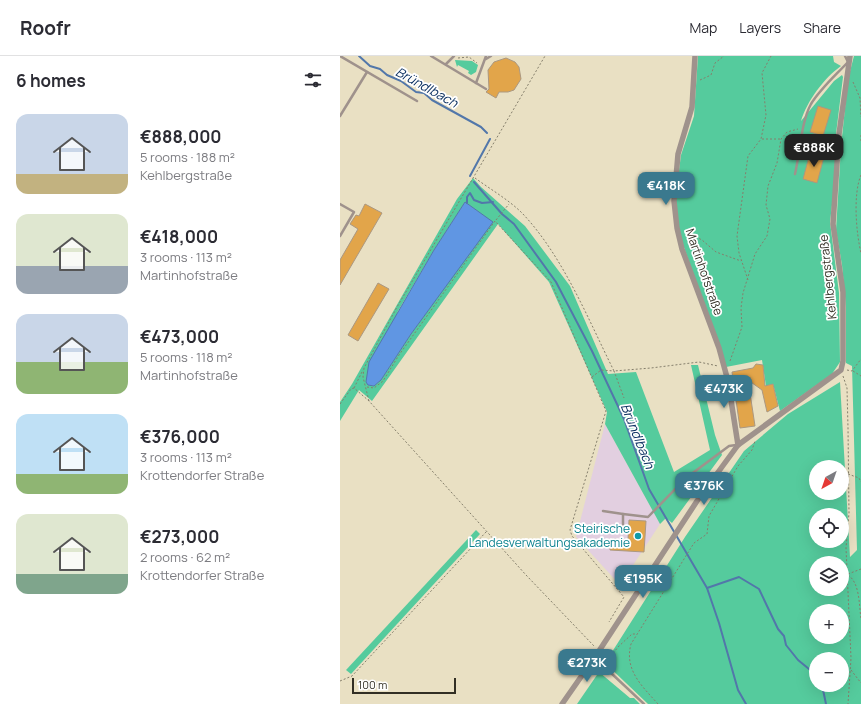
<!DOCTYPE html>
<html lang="en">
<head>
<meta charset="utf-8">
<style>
	body { margin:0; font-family:Manrope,sans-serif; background:#f2f2f3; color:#2b2b33; height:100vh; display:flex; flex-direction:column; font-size:15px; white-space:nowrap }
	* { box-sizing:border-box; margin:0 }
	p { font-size:13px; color:#7c7c81 }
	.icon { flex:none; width:22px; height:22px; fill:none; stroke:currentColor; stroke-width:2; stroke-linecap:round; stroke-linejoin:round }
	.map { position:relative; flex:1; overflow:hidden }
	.panel { display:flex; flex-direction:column; background:#fff; width:340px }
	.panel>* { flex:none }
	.needle { width:26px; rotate:220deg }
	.fabs { position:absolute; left:469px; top:404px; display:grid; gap:8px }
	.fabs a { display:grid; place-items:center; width:40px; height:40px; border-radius:50%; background:#fff; box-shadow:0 4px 16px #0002; font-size:20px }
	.scale { position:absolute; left:12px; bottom:10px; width:104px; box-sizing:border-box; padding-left:4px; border:2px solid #322f24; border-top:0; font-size:11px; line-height:14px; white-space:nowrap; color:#322f24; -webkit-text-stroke:3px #fff; paint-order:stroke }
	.price { position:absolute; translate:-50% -34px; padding:0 9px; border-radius:8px; background:#3a798e; color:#fff; font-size:13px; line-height:26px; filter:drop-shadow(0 1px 2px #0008) }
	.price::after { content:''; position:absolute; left:50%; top:24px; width:12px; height:9px; margin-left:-6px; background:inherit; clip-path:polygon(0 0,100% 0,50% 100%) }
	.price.on { background:#222; color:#fff }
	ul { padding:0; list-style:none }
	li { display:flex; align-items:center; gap:12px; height:100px; padding:0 16px }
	li span { display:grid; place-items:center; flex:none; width:112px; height:80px; border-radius:12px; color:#555 }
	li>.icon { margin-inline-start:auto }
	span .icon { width:48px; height:48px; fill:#fffc; stroke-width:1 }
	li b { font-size:17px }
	h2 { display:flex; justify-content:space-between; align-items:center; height:48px; padding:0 16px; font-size:17px }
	header { display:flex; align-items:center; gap:24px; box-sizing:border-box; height:56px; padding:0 20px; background:#fff; border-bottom:1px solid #e1e1e2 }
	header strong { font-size:19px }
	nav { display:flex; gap:22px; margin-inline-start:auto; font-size:14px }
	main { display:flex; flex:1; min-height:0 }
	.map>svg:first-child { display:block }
	.education { fill:#e2cfe0 }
	.green { fill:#55cb9d; fill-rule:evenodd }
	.water { fill:#6096e3; stroke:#5277aa }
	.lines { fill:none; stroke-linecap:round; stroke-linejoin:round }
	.stream { stroke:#5277aa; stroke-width:2 }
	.building { fill:#e2a54a; stroke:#ab9881 }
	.path { stroke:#857f6c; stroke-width:1; stroke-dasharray:2 2; stroke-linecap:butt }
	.lane { stroke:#9f928c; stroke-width:2.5 }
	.street { stroke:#9f928c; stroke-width:5.5 }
	.culture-dot { fill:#0f9aa8; stroke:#fff; stroke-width:1.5 }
	.labels { text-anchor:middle; stroke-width:3.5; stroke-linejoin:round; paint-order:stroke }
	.street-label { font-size:12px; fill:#322f24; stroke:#fff }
	.culture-label { font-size:12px; fill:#0d838f; stroke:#fff; text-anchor:end }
	.water-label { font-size:13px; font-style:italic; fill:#0b3060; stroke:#fff }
</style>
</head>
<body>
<header>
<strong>Roofr</strong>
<nav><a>Map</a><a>Layers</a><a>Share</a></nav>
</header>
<main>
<section class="panel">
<h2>6 homes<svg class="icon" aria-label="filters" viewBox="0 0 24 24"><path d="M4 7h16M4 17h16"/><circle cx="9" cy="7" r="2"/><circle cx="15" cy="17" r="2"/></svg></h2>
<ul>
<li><span style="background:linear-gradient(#c9d6e8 75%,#c2b280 0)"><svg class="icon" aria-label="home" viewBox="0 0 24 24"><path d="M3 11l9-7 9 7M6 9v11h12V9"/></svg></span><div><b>€888,000</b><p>5 rooms · 188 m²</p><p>Kehlbergstraße</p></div></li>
<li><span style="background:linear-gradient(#dfe7d0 65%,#9aa5b1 0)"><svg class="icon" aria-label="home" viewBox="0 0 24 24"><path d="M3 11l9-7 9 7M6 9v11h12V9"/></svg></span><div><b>€418,000</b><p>3 rooms · 113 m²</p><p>Martinhofstraße</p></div></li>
<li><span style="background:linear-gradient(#c9d6e8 60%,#8fb573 0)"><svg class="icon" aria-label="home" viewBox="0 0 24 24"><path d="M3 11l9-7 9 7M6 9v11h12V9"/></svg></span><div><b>€473,000</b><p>5 rooms · 118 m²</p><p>Martinhofstraße</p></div></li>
<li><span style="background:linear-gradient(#bfe0f5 75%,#8fb573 0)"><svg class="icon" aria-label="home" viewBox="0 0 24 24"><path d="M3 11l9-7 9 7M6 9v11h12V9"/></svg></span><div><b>€376,000</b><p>3 rooms · 113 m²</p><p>Krottendorfer Straße</p></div></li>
<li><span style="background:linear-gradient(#dfe7d0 75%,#7fa58c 0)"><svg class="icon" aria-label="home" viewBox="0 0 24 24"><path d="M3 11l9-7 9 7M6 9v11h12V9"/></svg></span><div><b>€273,000</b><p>2 rooms · 62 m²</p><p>Krottendorfer Straße</p></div></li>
</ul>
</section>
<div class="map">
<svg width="521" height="648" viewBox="0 0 521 648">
	<rect width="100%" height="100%" fill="#e9e0c3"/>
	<polygon class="education" points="265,368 320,468 280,529 236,481"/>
	<g class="green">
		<path d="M358,0H493L494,6L501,10C484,22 467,45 461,65L494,25L502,19L503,21L495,86V124L490,166L499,237L500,306L492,318L440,355L433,328L426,330L422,304L386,311L340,180L335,146L341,99L354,60Z"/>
		<path d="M514,0H521V648H308L265,607L345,481L404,395L448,358L500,326L510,501L517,494L512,310L506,307V251L502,209L496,174L501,91L508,23ZM476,411H502V437H476ZM476,459H502V485H476ZM476,507H502V533H476ZM476,555H502V581H476ZM476,603H502V629H476Z"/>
		<polygon points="115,4 132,5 138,9 136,16 131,19 128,17 129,15 118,9 117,11"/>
		<path d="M133,122L141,131L185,170L230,230L268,318L296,316L334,416L370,394L351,309H358L375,379L382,399L332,467L326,462L320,468L265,368L267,356L209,226L158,168L32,345L19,334L0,365V346L12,328L117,143ZM125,146L152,166L71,278L41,324L34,330L28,329L58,255L94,194Z"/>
		<polygon points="136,474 140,478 11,618 6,614"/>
		<polygon points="259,616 290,642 294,642 300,648 237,648"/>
	</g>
	<polygon class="water" points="125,146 153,166 71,278 41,324 34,330 28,329 26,326 29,306 94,194"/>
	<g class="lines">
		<g class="stream">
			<polyline points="19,0 30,10 40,13 47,19 61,25 76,36 84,37 92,44 141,71 147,77"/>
			<polyline points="130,120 150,83"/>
			<polyline points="134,126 162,158 174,168 216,226 252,295 284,363 309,433 367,532 399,521 419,533 438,573 444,580 446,589 458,604 469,613 476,613"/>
			<polyline points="127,147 127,141 130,137 134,144 142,147 153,146"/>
			<polyline points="367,532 379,567 398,634 406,648"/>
			<polyline points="482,629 486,648"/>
		</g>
	</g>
	<g class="building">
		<polygon points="166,2 175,6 179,11 181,23 174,34 168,36 159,36 156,42 146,36 149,33 148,14 154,6"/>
		<polygon points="478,50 491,54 483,80 470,76"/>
		<polygon points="470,97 484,101 477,127 463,123"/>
		<polygon points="25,148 42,157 0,229 0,204 18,173 10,168 16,159 19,160"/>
		<polygon points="38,227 49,233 18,285 8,279"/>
		<polygon points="416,308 423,309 425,330 433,328 438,350 427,356 422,334 408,324 415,370 400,372 392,316 413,312"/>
		<polygon points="289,464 306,465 304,496 270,494 271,483 288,484"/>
	</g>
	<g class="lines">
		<g class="path">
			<polyline points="118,2 129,1 137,7"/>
			<polyline points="360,24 371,19 375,7 384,0"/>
			<polyline points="513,26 520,42 521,61"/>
			<polyline points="521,79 521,86"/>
			<polyline points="422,83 441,83"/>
			<path d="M521,119C513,138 516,176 521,197"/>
			<path d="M135,122C150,133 169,144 182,157C223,200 248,263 274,315L311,312L359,306L378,310"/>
			<polyline points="156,164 169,148"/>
			<polyline points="345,175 362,184 376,196 401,205"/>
			<polyline points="408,224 399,197 397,180 408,100 421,83 426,59 422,17 431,0"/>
			<polyline points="390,305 402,271 401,252 403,237 415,198 427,180 430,163 426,149 428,130 437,107 441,83 447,76 458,73"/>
			<polyline points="507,314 512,315 521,303"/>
			<polyline points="513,315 521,320"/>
			<polyline points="503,320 507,332 508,372 509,457 506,492 511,602 508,648"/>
			<polyline points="252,321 261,314 274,315 284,342"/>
			<polyline points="27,331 34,332 43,325 59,299 155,165 211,226 266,355 230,474 232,480 284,541 269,566"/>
			<polyline points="14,332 23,314"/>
			<polyline points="29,345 23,321 24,312 57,251 205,0"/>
			<polyline points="0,348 11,333 14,332 29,345 186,519 254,590"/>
			<polyline points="508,418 519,422 521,426"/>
			<polyline points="508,518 521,513"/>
			<path d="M508,519C520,527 519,549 521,563"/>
			<polyline points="266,607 278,591 292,578 296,578"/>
			<polyline points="511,614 521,627"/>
			<polyline points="0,625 12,620 146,476"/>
			<path d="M318,648C302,630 284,614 291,588L354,487L367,478L369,460L398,410L412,394L415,385"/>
		</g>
		<g class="lane">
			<polyline points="0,0 77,45"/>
			<polyline points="91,0 146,33"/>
			<polyline points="146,3 151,0"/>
			<polyline points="106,8 114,0"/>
			<polyline points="136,27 146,0"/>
			<polyline points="0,60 27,16"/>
			<path d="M455,118C460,97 461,66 471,48C481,32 496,19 508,6L505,0"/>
			<polyline points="0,148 14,156 0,180"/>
			<polyline points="263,455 283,458"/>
			<polyline points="283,475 283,458 308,461 346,422 389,390 396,389"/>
			<polyline points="255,602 304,648"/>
		</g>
		<g class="street">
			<polyline points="355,0 352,51 338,98 334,145 337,172 342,193 379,292 388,325 398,389"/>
			<polyline points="222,648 259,595 357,445 398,389 501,314 503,305 503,236 493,168 499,78 510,0"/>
		</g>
	</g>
	<circle class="culture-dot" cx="298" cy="480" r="4"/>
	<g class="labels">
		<g class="street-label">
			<text transform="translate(364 216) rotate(71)" y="4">Martinhofstraße</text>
			<text transform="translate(488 221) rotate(-96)" y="4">Kehlbergstraße</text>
		</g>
		<g class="culture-label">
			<text x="290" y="477">Steirische<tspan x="290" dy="14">Landesverwaltungsakademie</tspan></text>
		</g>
		<g class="water-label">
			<text transform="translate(87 31) rotate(29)" y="5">Bründlbach</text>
			<text transform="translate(298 380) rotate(68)" y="5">Bründlbach</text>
		</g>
	</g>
</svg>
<div class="fabs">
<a><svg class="needle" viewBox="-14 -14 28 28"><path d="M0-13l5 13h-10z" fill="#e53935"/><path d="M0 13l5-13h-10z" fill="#7c7c81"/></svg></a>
<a><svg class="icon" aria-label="locate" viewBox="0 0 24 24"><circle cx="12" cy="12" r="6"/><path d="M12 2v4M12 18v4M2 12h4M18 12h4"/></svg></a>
<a><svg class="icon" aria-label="layers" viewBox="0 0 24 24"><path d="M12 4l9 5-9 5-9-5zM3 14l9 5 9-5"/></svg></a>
<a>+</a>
<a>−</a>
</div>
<div class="scale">100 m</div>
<b class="price on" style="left:474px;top:112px">€888K</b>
<b class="price" style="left:326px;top:150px">€418K</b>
<b class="price" style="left:384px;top:353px">€473K</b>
<b class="price" style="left:364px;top:450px">€376K</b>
<b class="price" style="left:303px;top:543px">€195K</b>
<b class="price" style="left:247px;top:627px">€273K</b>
</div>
</main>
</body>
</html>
